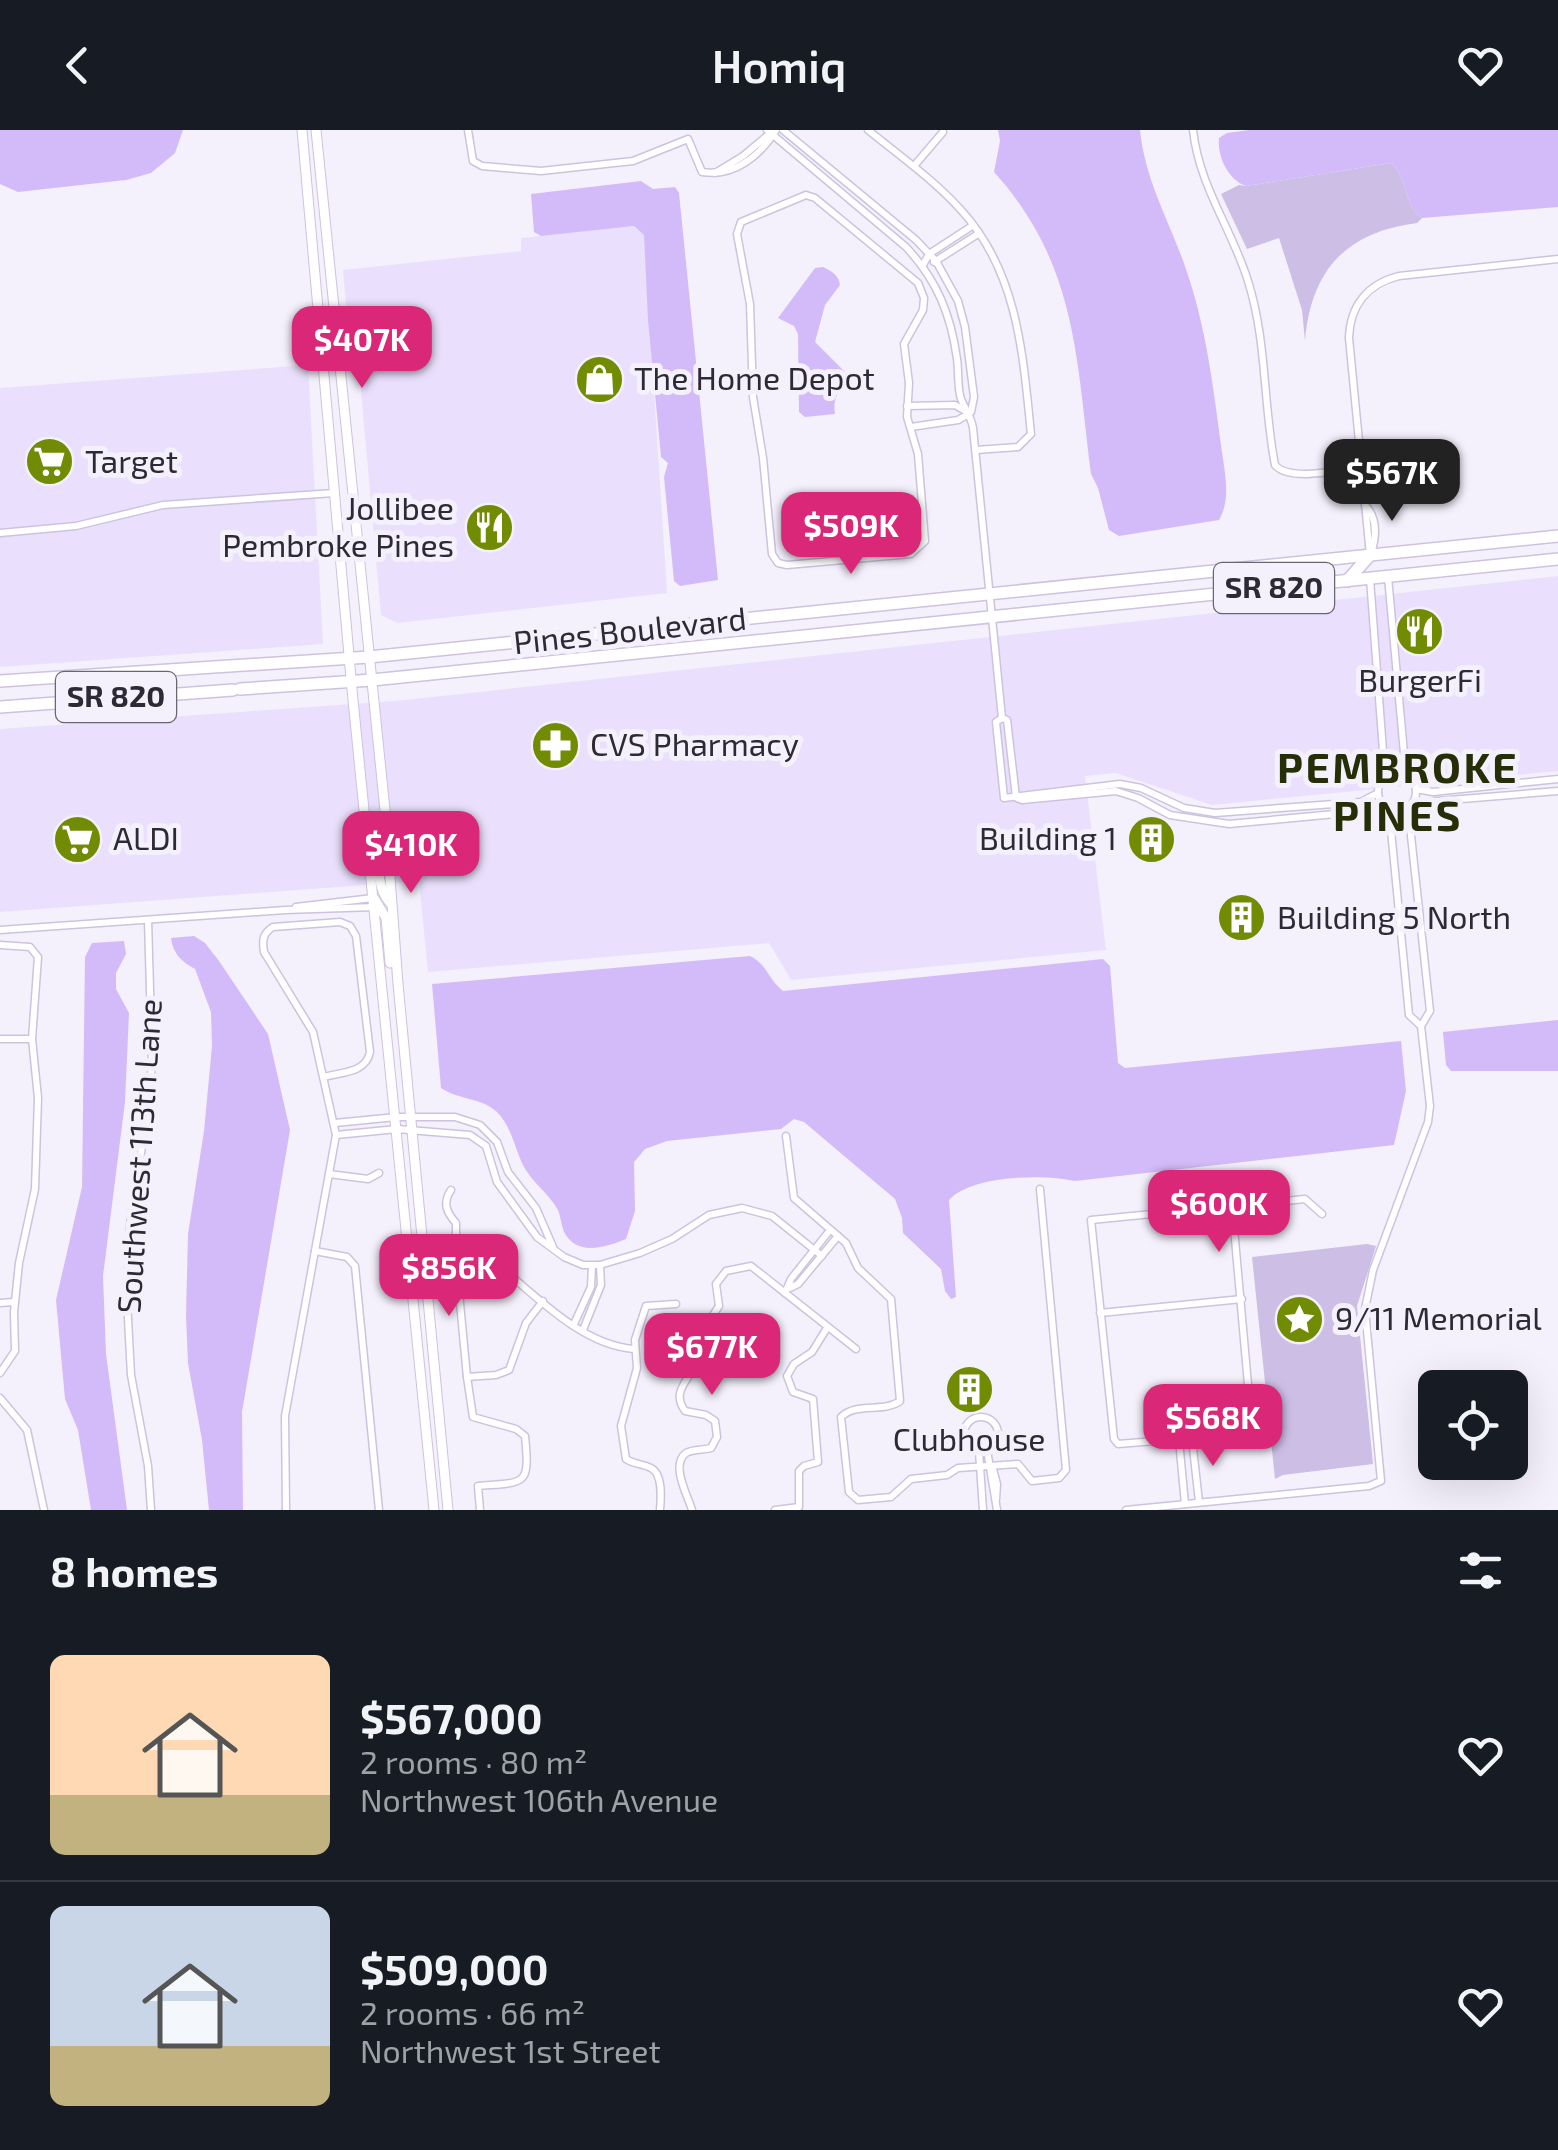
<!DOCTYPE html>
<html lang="en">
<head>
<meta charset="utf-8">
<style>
	body { margin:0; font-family:"Exo 2",sans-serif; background:#20242c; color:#f1f3f6; height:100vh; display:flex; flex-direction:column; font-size:38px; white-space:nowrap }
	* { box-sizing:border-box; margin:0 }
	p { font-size:32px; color:#9ea1a6 }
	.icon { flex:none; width:55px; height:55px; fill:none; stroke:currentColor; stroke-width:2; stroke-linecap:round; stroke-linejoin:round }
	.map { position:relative; height:1380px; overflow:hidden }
	.details { display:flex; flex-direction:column; background:#171b24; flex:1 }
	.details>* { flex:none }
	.tools { position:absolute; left:1418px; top:1240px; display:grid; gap:20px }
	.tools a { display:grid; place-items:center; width:110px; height:110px; border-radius:15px; background:#171b24; box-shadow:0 10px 40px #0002; font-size:50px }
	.price { position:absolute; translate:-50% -85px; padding:0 22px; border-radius:20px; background:#db2777; color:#fff; font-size:32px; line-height:65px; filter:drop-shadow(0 2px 5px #0008) }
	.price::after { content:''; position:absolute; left:50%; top:60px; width:30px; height:22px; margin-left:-15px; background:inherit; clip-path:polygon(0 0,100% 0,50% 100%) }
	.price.on { background:#222; color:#fff }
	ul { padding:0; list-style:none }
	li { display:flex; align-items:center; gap:30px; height:250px; padding:0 50px }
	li+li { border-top:2px solid #363941 }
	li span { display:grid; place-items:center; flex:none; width:280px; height:200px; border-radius:15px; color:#555 }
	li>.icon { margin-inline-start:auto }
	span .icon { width:120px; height:120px; fill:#fffc; stroke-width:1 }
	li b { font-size:42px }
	h2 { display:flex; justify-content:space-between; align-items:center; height:120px; padding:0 50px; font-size:42px }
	header { display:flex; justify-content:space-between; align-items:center; height:130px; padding:0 50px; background:#171b24; font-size:45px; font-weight:600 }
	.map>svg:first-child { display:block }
	.built { fill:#eae0fd }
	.green { fill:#cdbee6 }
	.water { fill:#d3bbf9 }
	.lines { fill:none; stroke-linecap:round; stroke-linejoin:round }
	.minor-casing { stroke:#cdc3df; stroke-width:9 }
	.secondary-casing { stroke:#cdc3df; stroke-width:11 }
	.trunk-casing { stroke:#cdc3df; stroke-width:14 }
	.minor { stroke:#fff; stroke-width:6 }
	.secondary { stroke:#fff; stroke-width:9 }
	.trunk { stroke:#fff; stroke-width:11 }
	.labels { text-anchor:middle; stroke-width:10; stroke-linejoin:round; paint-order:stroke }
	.shield { fill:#f4f0fc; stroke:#696571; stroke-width:2.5 }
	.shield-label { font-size:30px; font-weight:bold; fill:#2e2a35 }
	.poi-label { font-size:32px; fill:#2e2a35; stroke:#f4f0fc; text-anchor:start }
	.street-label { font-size:32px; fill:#2e2a35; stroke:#f4f0fc }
	.district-label { font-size:42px; font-weight:bold; letter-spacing:2.5px; fill:#252e07; stroke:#f4f0fc }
</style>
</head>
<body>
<header><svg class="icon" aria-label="back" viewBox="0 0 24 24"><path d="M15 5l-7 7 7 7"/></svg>Homiq<svg class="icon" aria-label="heart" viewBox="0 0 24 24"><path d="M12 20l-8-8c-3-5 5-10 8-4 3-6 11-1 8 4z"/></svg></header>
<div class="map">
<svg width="1558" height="1380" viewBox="0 0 1558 1380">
	<rect width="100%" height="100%" fill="#f4f0fc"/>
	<g class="built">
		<polygon points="634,96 644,105 667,463 397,493 381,485 355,193 347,186 343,140 521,121 521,108"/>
		<polygon points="308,235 323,514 0,537 0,258"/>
		<polygon points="1558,446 1558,641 1212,675 1116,643 1085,646 1106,820 791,850 769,813 428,842 419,751 0,782 0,599 395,571"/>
	</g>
	<g class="green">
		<path d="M1391,33C1408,47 1403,75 1422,88L1417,93C1346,102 1311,140 1305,211L1302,180L1279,108L1247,119L1221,64L1239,55L1246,56Z"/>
		<polygon points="1367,1114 1376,1116 1357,1176 1373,1334 1283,1345 1275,1349 1252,1127"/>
	</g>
	<g class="water">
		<polygon points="0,0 183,0 175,23 151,43 126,50 18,62 0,54"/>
		<path d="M998,0H1140C1145,51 1170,92 1186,139C1206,197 1213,255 1221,315C1224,340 1232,368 1219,390L1119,406L1109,400L1098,358L1091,344C1076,227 1077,134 994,42L1000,11Z"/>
		<path d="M1249,0H1558V77L1422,88C1403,75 1408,47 1391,33L1246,56C1228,50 1217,26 1219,8L1227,3Z"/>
		<polygon points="641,51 653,59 675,57 679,63 718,450 680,456 674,451 664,347 668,333 661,327 648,190 644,105 634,96 541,106 534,102 531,64"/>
		<path d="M823,137C831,141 839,145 840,155L825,175L815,212L845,242C844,260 832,263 835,284L805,287L799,282L798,204L794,196L778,188L815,138Z"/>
		<path d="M194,806L205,813L219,831L268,904L290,1000L242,1282L243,1380H209L202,1310L188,1233L186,1186L188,1104L204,1001L212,916L211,882L195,839C182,832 173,824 171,808Z"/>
		<polygon points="124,811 126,824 116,843 116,859 129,883 125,972 103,1146 106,1224 127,1380 91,1380 78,1300 65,1269 56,1170 82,1057 85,827 92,813"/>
		<path d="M750,826C768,835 767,848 783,861L1103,829L1110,836L1118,933L1125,938L1401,911L1406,961L1394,1015L1075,1051C1043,1044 972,1045 949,1070L956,1167L951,1169L945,1161L941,1139L903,1103L902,1088L895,1069L804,992L794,989L781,999L667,1011L645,1019L634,1032L635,1081L626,1109C606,1117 577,1127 564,1102C561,1095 561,1087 558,1080C549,1064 533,1053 524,1037C515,1020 512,997 497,982C481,967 458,970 441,958L432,854Z"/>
		<polygon points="1558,890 1558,941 1451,941 1446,935 1443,902"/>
	</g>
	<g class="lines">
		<defs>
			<g id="minor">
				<path d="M468,0L473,31L482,36L541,41L633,31L688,9L702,42C734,47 760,26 776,0"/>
				<path d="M767,0L906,117C937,150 951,185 957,229C959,242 957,257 961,269C965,279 971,286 973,298L1002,588L1007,590L1016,667"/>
				<polyline points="783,0 916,110 936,131 958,171 965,197 974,267 971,282"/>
				<path d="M868,0C900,26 934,50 961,80C1018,142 1023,225 1031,304L1018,317L976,320"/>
				<path d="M1193,0C1199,56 1232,99 1248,151C1267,211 1263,274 1275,335C1289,352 1340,340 1362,337"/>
				<polyline points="914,36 943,2"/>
				<polyline points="715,43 743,26 773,1"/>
				<polygon points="806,65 815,68 918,153 924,168 923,180 904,214 909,253 907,287 918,324 925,411 911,424 787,435 778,433 772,424 763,328 753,267 750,174 737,104 741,92"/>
				<polyline points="934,132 978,104"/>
				<polyline points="923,135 929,124 972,96"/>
				<polyline points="907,276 955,275 969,283"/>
				<polyline points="911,297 958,290 969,284"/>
				<path d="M1365,375C1378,388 1376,408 1371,424"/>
				<polyline points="0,403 76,396 163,375 334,363"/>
				<path d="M1370,425L1349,208C1350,176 1367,154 1399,146L1558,129"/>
				<polyline points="1388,447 1406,645"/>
				<polyline points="1370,449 1385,647"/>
				<polyline points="1002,588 996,592 1004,668 1120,654 1141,658 1184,678 1215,683 1361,672 1378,663"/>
				<circle cx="1397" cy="662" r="19"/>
				<polyline points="1416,659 1433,662 1558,649"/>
				<polyline points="1017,668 1022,670 1116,661 1138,668 1170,685 1229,694 1388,679"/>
				<polyline points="1413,673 1558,661"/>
				<polyline points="1408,678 1430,881 1421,896"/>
				<polyline points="1389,680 1409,885 1421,896"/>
				<polyline points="296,777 373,768"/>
				<polyline points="148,790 152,929 150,964 130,1095 127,1170 131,1245 148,1336 151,1380"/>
				<polyline points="0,800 285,780 375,777"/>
				<polyline points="0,815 30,817 38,827 32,909 38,968 35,1059 19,1133 14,1182 15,1221 0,1243"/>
				<polyline points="0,909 32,909"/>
				<polyline points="335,993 396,987 455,987 480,995 497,1012 508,1042 536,1078 553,1117"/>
				<polyline points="336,1005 397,999 470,1005 486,1016 497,1052 537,1107 564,1127 583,1135 600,1135 640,1123 672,1109 709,1085 742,1078 772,1086 822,1126"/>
				<path d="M786,1006L794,1068L846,1113L858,1138L891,1169L900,1271C884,1283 856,1272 841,1287L849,1362L858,1370L891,1367L911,1349L947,1345L958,1338L1018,1334L1032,1351L1059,1348L1066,1340L1040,1059"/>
				<polyline points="329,1044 368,1049 379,1043"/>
				<path d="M451,1060C442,1073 447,1083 456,1093V1131L467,1247"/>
				<polyline points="1232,1076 1252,1299 1242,1304 1118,1314 1114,1309 1091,1090 1305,1069 1322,1084"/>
				<polyline points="315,1121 347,1127 355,1136 379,1380"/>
				<path d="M456,1131L488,1130L496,1133C535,1165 581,1215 634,1219"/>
				<polyline points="790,1158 798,1154 838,1106"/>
				<polyline points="785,1163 791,1149 830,1100"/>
				<polyline points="0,1173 14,1172"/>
				<polyline points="1100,1183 1242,1169"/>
				<polyline points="574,1194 591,1157 592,1136"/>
				<polyline points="583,1200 601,1155 600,1135"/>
				<polyline points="0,1268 27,1300 44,1380"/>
				<circle cx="981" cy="1304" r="17"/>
				<polyline points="1192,1309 1199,1372"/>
				<polyline points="1179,1310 1185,1374"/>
				<polyline points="987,1320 997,1380"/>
				<polyline points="979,1321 983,1380"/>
				<polyline points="993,1339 997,1354 996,1369"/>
				<path d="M286,1380L285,1286L336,1005L313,902L264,822C262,810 263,803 273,797L340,792L350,796L356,806L370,922C366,943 342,942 324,947"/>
				<path d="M480,1380L478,1356C526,1352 530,1357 525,1306L516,1299L473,1287L467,1247L496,1245L509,1240L526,1193L543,1171"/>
				<path d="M660,1380C661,1368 663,1344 651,1338C642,1333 635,1335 626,1329L621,1296L637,1238L635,1210L646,1176L676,1174"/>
				<path d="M692,1380C688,1366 670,1335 686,1323C692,1319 704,1320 711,1318L717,1307L715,1291L706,1285L685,1281C672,1263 686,1253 694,1237C705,1213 701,1201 719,1176L716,1154L726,1141L751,1136L856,1219"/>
				<polyline points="775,1380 799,1377 799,1341 804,1336 818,1332 813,1269 793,1262 787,1246 794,1234 812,1222 827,1198"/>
				<polyline points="1126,1380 1369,1356 1381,1351 1365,1179 1373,1140 1428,992 1430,976 1421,896"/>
			</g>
			<g id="secondary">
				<polyline points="302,0 353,570 434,1380"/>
				<polyline points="316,0 385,680 398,854 448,1380"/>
				<path d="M368,706C383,726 373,755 391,774"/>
				<polyline points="374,768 386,788 390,833"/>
			</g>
			<g id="trunk">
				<polyline points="1347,451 1370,425"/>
				<polyline points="0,551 369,527 1558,406"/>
				<polyline points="240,559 372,550 1558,429"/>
				<polyline points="0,577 233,560"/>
			</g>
		</defs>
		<use href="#minor" class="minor-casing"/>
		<use href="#secondary" class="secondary-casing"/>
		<use href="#trunk" class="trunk-casing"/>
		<use href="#minor" class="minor"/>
		<use href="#secondary" class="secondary"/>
		<use href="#trunk" class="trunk"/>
	</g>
	<defs>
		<symbol id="shop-disc" viewBox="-11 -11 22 22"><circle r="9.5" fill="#718c03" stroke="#f4f0fc"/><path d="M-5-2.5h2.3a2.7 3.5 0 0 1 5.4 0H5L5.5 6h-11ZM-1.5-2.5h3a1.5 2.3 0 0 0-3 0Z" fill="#fff"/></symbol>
		<symbol id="supermarket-disc" viewBox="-11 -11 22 22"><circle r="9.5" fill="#718c03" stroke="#f4f0fc"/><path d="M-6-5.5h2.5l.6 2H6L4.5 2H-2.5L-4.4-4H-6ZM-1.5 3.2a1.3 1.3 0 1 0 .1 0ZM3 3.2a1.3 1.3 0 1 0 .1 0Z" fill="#fff"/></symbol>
		<symbol id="restaurant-disc" viewBox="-11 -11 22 22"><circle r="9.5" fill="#718c03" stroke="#f4f0fc"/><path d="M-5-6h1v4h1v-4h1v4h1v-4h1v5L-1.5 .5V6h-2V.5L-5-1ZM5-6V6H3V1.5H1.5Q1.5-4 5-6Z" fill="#fff"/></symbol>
		<symbol id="pharmacy-disc" viewBox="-11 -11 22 22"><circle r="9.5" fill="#718c03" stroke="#f4f0fc"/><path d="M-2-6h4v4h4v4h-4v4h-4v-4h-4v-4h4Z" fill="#fff"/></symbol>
		<symbol id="building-disc" viewBox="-11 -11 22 22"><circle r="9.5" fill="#718c03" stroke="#f4f0fc"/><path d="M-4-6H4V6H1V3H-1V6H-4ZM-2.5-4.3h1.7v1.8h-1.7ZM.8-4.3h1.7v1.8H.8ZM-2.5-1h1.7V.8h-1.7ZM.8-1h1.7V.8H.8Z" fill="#fff"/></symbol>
		<symbol id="sight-disc" viewBox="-11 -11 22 22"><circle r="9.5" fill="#718c03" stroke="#f4f0fc"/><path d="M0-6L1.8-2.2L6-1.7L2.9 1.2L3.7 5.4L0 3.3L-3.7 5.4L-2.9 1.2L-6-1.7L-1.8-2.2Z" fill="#fff"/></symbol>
	</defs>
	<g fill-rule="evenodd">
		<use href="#shop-disc" x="572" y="222" width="55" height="55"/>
		<use href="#supermarket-disc" x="22" y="304" width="55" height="55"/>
		<use href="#restaurant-disc" x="462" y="370" width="55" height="55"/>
		<use href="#restaurant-disc" x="1392" y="474" width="55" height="55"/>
		<use href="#pharmacy-disc" x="528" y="588" width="55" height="55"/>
		<use href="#supermarket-disc" x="50" y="682" width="55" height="55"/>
		<use href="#building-disc" x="1124" y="682" width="55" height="55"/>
		<use href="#building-disc" x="1214" y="760" width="55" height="55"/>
		<use href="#sight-disc" x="1272" y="1162" width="55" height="55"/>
		<use href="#building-disc" x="942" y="1232" width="55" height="55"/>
	</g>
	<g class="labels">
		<g class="shield">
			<rect x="1214" y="433" width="120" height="50" rx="8"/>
			<rect x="56" y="542" width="120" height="50" rx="8"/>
		</g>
		<g class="shield-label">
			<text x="1274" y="468">SR 820</text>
			<text x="116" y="577">SR 820</text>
		</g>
		<g class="poi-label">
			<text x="634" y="260">The Home Depot</text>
			<text x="85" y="343">Target</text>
			<text x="454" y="390" text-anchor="end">Jollibee<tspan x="454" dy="37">Pembroke Pines</tspan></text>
			<text x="1420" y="562" text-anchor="middle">BurgerFi</text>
			<text x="590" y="626">CVS Pharmacy</text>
			<text x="113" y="720">ALDI</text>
			<text x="1117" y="720" text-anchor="end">Building 1</text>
			<text x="1277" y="799">Building 5 North</text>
			<text x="1335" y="1200">9/11 Memorial</text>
			<text x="969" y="1321" text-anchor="middle">Clubhouse</text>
		</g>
		<g class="street-label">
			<text transform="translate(630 501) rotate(-6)" y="11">Pines Boulevard</text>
			<text transform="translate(140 1026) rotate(-86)" y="11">Southwest 113th Lane</text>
		</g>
		<g class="district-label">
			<text x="1398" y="653">PEMBROKE<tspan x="1398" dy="48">PINES</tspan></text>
		</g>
	</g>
</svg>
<div class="tools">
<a><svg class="icon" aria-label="locate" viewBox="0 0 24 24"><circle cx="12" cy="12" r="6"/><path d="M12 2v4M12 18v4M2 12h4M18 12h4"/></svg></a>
</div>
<b class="price" style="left:362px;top:261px">$407K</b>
<b class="price on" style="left:1392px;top:394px">$567K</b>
<b class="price" style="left:851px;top:447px">$509K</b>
<b class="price" style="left:411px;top:766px">$410K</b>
<b class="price" style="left:1219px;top:1125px">$600K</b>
<b class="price" style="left:449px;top:1189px">$856K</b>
<b class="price" style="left:712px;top:1268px">$677K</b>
<b class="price" style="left:1213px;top:1339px">$568K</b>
</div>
<section class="details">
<h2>8 homes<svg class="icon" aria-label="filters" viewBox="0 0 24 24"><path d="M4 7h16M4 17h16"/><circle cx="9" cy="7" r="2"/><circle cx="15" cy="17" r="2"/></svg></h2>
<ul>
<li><span style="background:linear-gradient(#ffd9b3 70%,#c2b280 0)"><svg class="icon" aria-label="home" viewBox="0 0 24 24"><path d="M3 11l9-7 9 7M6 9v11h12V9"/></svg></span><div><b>$567,000</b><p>2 rooms · 80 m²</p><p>Northwest 106th Avenue</p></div><svg class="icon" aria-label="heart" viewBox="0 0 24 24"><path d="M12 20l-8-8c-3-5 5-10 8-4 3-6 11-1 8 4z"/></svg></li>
<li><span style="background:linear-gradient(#c9d6e8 70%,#c2b280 0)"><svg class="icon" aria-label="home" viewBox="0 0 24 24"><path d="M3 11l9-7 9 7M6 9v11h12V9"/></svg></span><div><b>$509,000</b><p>2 rooms · 66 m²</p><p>Northwest 1st Street</p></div><svg class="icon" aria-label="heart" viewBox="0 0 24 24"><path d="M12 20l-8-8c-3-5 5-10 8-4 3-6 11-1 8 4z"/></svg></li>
</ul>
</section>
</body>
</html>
